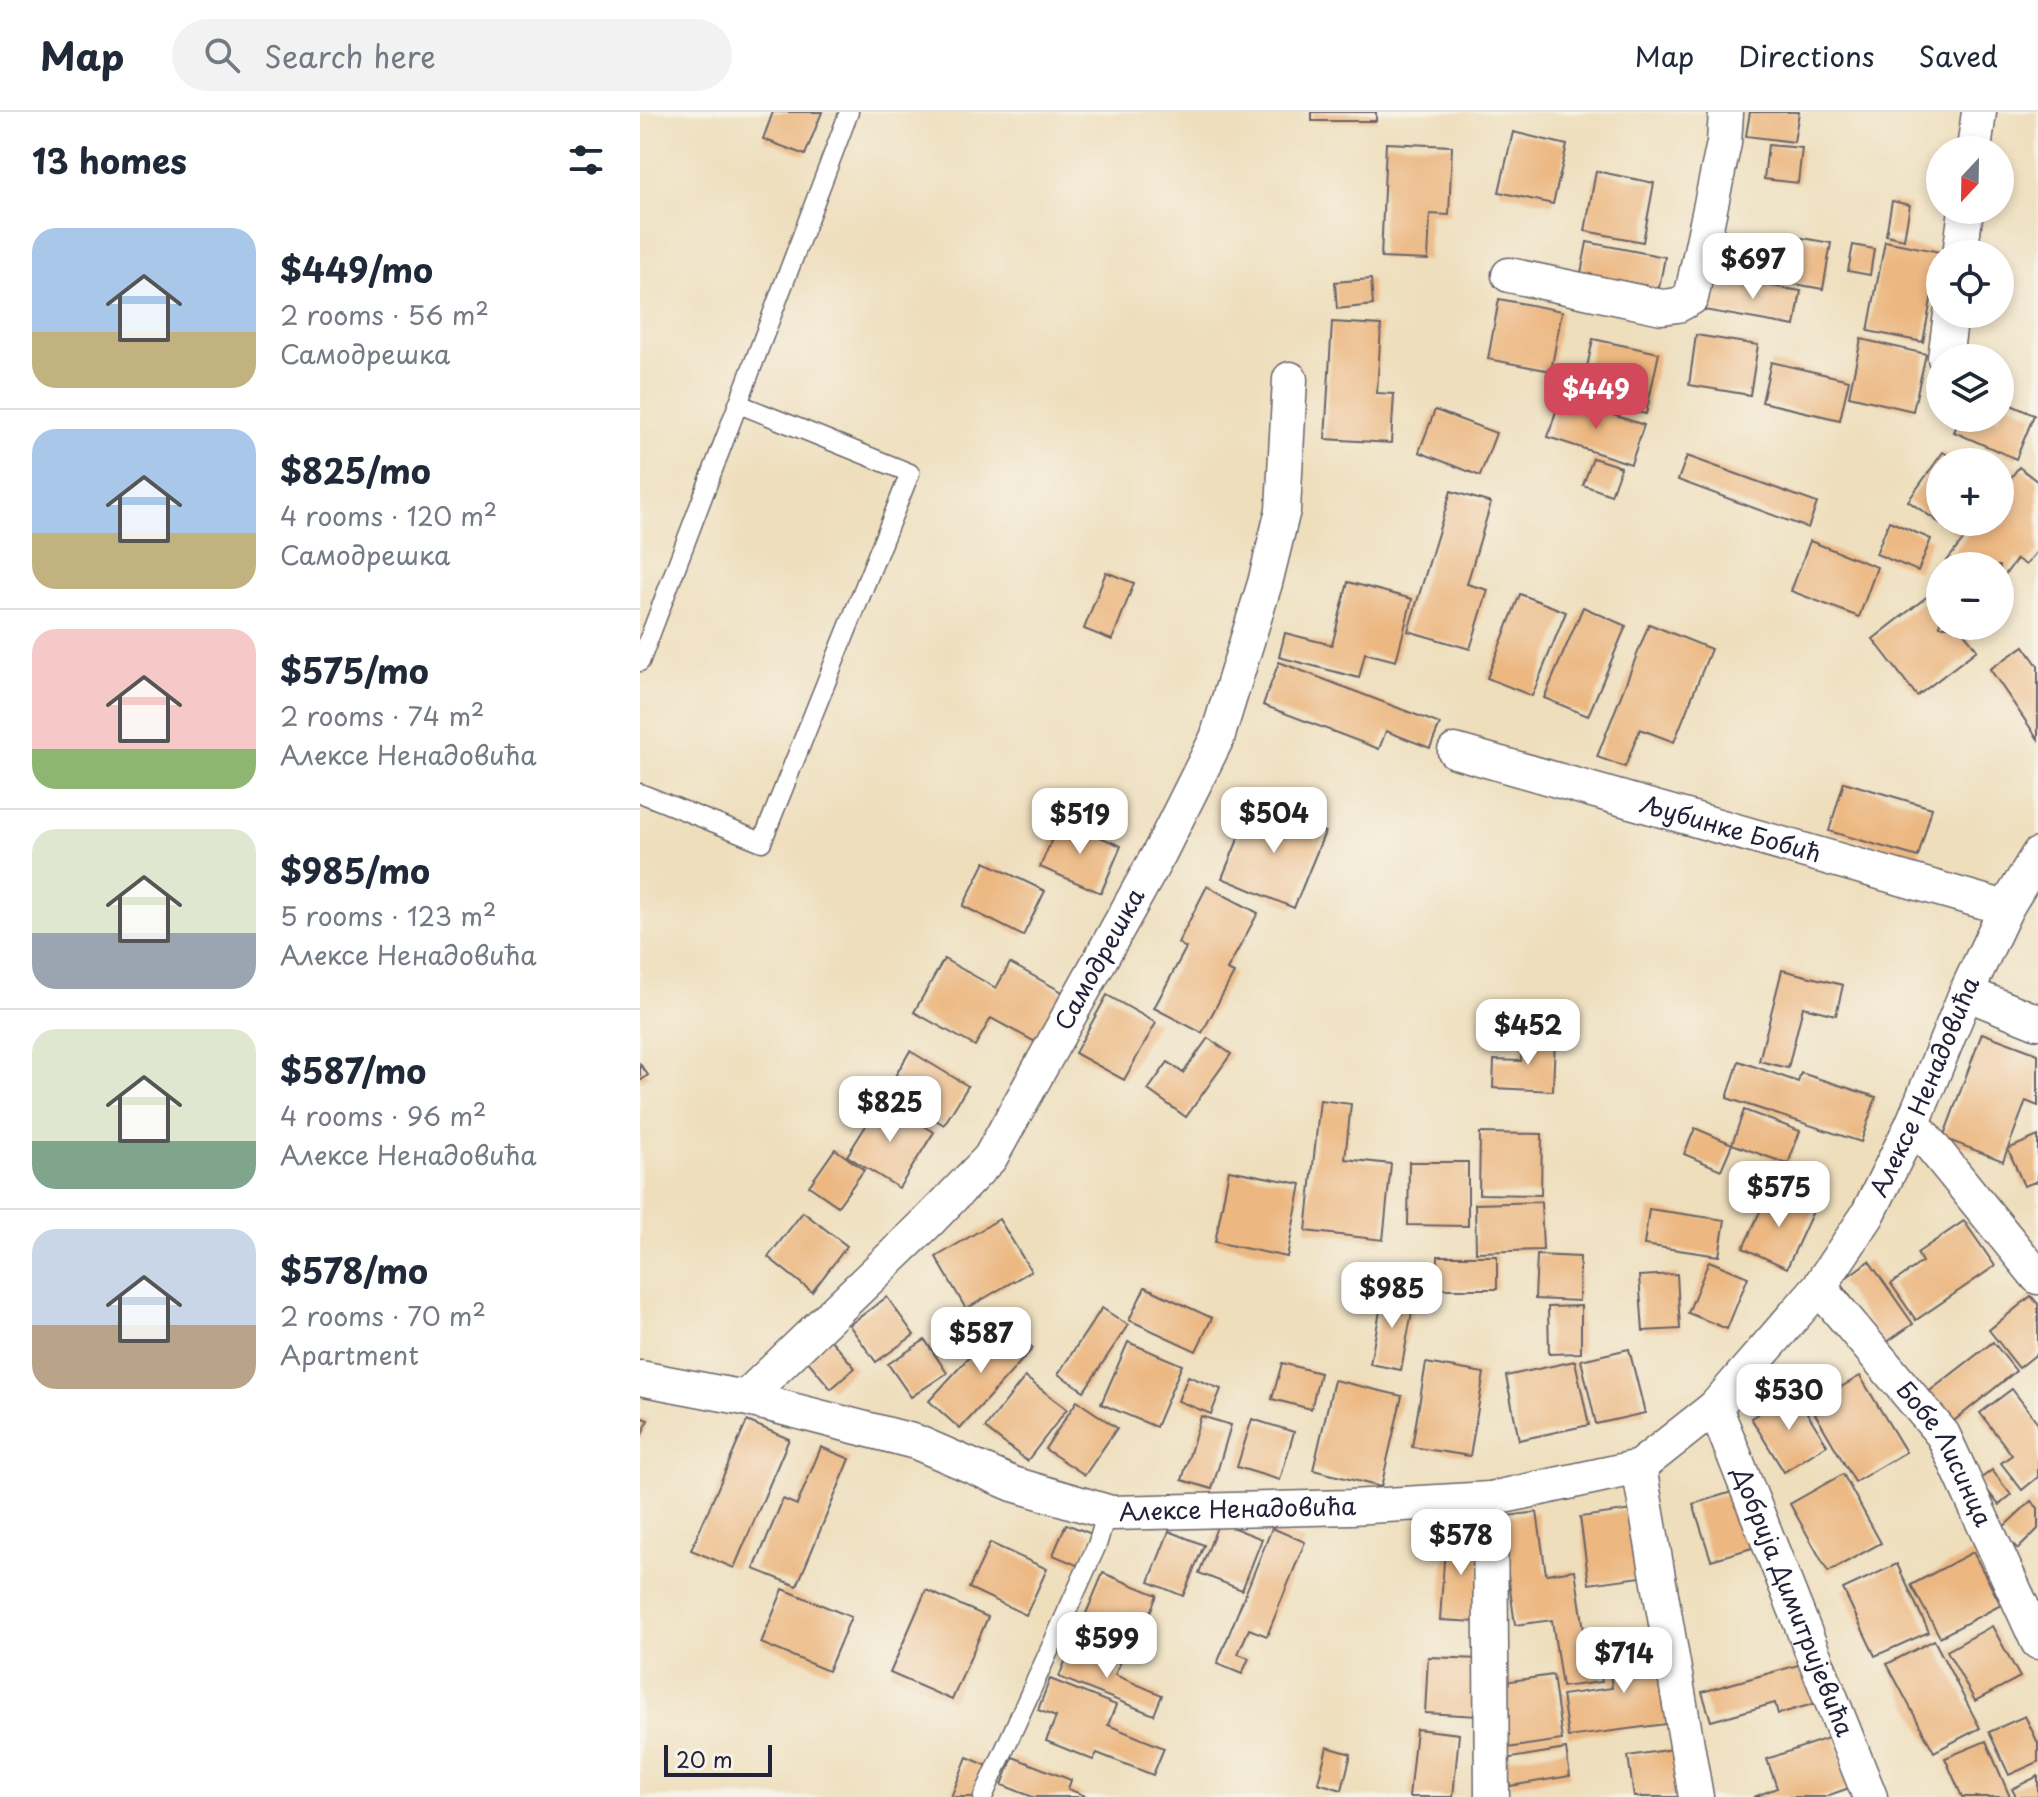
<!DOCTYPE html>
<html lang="en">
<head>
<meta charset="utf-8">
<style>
	body { margin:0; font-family:"Playpen Sans",sans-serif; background:#f2f2f3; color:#1f2937; height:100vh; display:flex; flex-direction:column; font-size:30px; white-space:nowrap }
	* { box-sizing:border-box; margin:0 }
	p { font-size:26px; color:#747a83 }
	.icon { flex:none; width:44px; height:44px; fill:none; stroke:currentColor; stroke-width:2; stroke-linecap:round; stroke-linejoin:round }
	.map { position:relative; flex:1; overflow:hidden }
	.panel { display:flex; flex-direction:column; background:#fff; width:640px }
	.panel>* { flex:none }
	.needle { width:52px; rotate:202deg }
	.controls { position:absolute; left:1286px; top:24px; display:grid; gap:16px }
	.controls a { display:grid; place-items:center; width:88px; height:88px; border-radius:50%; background:#fff; box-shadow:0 4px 12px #0003; font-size:40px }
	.scale { position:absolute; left:24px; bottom:20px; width:108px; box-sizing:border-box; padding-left:8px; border:4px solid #22223b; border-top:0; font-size:22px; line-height:28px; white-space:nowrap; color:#22223b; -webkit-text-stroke:6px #f7f3e8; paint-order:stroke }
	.price { position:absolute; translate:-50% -68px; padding:0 18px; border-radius:16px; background:#fff; color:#222; font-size:26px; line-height:52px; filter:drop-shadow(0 2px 4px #0008) }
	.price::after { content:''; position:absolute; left:50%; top:48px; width:24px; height:18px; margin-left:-12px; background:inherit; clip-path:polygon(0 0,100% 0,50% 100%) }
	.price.current { background:#d1495b; color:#fff }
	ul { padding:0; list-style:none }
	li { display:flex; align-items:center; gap:24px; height:200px; padding:0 32px }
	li+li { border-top:2px solid #e0e1e3 }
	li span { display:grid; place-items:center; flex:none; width:224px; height:160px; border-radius:24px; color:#555 }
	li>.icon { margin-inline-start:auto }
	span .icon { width:96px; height:96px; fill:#fffc; stroke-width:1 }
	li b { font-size:34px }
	h2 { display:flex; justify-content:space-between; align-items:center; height:96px; padding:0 32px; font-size:34px }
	header { display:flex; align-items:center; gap:48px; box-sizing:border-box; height:112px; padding:0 40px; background:#fff; border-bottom:2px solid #e0e1e3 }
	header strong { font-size:38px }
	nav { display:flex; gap:44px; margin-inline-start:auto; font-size:28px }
	.search { width:560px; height:72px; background:#f2f2f3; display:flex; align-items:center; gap:20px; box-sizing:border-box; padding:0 28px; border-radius:44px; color:#747a83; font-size:30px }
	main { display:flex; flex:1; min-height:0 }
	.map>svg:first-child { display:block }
	.building { fill:#ecb781 }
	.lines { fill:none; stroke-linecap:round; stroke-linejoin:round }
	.lane-casing { stroke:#696468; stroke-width:21 }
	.street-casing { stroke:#696468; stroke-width:37 }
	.lane { stroke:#fff; stroke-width:18 }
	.street { stroke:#fff; stroke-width:34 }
	.labels { text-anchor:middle; stroke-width:8; stroke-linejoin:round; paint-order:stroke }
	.street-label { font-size:24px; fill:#22223b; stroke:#f7f3e8 }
</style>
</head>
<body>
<header>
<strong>Map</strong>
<div class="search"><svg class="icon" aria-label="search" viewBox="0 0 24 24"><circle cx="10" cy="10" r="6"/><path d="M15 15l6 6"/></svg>Search here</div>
<nav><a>Map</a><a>Directions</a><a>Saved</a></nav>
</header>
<main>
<section class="panel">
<h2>13 homes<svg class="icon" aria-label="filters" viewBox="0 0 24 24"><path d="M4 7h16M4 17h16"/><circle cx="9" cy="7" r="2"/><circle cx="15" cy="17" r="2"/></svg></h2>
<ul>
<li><span style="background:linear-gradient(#a9c7e8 65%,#c2b280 0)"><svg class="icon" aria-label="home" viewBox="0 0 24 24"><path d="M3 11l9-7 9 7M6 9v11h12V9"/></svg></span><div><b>$449/mo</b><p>2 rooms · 56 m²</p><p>Самодрешка</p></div></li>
<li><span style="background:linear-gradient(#a9c7e8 65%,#c2b280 0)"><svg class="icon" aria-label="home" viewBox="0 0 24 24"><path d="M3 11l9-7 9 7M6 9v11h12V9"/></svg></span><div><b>$825/mo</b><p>4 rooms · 120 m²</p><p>Самодрешка</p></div></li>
<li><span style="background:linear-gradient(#f6c9c9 75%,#8fb573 0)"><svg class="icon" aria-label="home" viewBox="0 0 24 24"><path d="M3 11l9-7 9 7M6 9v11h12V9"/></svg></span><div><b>$575/mo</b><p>2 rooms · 74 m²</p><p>Алексе Ненадовића</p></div></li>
<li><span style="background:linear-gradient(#dfe7d0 65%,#9aa5b1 0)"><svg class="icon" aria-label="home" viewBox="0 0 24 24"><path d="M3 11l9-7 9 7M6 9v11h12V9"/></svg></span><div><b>$985/mo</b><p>5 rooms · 123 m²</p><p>Алексе Ненадовића</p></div></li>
<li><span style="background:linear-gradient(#dfe7d0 70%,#7fa58c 0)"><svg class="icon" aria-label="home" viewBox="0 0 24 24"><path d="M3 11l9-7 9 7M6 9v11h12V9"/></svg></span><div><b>$587/mo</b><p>4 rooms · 96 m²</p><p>Алексе Ненадовића</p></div></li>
<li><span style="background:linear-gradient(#c9d6e8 60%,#b9a48a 0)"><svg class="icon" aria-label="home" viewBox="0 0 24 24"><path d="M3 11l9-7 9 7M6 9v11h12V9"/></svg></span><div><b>$578/mo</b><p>2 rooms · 70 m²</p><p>Apartment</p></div></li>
</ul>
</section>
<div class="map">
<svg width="1398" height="1685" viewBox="0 0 1398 1685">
	<rect width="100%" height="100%" fill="#f7f3e8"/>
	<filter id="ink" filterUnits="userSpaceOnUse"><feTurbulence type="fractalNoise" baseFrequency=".0125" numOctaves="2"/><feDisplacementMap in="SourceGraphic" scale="16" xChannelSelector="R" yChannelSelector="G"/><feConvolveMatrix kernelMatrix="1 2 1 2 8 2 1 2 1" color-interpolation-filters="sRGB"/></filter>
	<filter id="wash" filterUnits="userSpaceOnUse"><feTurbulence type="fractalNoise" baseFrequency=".006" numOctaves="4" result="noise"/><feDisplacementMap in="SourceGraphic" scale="32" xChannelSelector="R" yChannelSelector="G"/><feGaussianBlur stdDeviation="1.8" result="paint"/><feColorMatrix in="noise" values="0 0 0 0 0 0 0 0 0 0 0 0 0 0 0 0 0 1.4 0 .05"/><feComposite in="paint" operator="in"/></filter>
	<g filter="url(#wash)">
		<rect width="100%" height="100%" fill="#eedebc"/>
		<g id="blocks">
			<g class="building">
				<polygon points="133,0 182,0 165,43 123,27"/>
				<rect x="672" y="0" width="64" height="9"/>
				<polygon points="1110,0 1159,0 1154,30 1106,24"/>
				<polygon points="873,20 927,33 913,92 859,80"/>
				<polygon points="746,31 812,34 809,103 790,102 788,148 741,146"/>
				<polygon points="1128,33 1162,36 1158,71 1124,67"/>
				<polygon points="956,59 1014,71 1003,130 945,119"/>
				<polygon points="1252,89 1270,93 1264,127 1246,123"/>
				<polygon points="1134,121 1191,131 1183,177 1126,167"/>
				<polygon points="1245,129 1300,140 1283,230 1228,219"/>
				<polygon points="947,130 1025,145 1019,176 941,161"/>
				<polygon points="1213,133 1234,137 1230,163 1208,159"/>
				<polygon points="1070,164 1161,179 1155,214 1064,198"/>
				<polygon points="731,167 733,193 697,197 695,170"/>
				<polygon points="859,187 922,199 911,259 848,247"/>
				<polygon points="692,210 741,213 737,281 754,282 751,331 685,327"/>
				<polygon points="1056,223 1118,233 1110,283 1049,273"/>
				<polygon points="953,227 1019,241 1006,302 940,288"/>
				<polygon points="1221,227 1286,242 1273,299 1209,284"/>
				<polygon points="1131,250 1209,268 1200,308 1122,290"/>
				<polygon points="920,286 1004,313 991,352 908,325"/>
				<polygon points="1360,288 1394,303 1376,347 1314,320 1320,306 1360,306"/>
				<polygon points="795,298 856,321 840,364 779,340"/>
				<polygon points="1303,340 1318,350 1300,350 1300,410 1329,410 1319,424 1268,389"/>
				<polygon points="1047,344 1177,391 1168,416 1038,368"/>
				<polygon points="953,346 981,355 971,383 943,373"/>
				<polygon points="1379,355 1398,370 1398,438 1386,453 1377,447 1360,469 1360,454 1303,454 1337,410 1360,410 1360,380"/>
				<polygon points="811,379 851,391 827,472 848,478 830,537 768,519"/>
				<polygon points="1249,409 1291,427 1278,459 1236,442"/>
				<polygon points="1170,429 1237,455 1219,505 1151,479"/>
				<polygon points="1300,458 1300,475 1292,469"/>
				<polygon points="466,460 494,471 472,528 444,517"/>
				<polygon points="708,470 772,487 756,549 725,541 719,566 639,545 645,521 692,533"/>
				<polygon points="1293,480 1300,490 1300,514 1319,514 1337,538 1277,584 1233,527"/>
				<polygon points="880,482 926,500 892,584 847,566"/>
				<polygon points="943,495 986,514 948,604 904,586"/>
				<polygon points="1009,512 1071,537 1034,630 1000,617 985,655 957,645"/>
				<polygon points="1384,534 1398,554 1398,627 1350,557"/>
				<polygon points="639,550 800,612 790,636 746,619 739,637 623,593"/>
				<polygon points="1204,670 1292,696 1278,745 1189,719"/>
				<polygon points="613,691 685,720 654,796 582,766"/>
				<polygon points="420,708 481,734 461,781 400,755"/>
				<polygon points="345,750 405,779 383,824 323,794"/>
				<polygon points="567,774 618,801 587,858 594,861 562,921 514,896 546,836 538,831"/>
				<polygon points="304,847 356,876 370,851 424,881 397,931 351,906 335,934 274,900"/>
				<polygon points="1142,858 1203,873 1196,903 1163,895 1148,956 1119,949"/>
				<polygon points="467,883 516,911 484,968 435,941"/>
				<polygon points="1342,921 1398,942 1398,994 1386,989 1363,1049 1303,1026"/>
				<polygon points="882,925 915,926 913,979 853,976 854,948 881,949"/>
				<polygon points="568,926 591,942 546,1005 508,978 528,950 543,961"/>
				<polygon points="270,939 328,974 304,1013 247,978"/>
				<polygon points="1099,949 1158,970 1161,961 1236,985 1221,1030 1087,986"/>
				<polygon points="0,952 8,963 0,969"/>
				<polygon points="242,988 294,1020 259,1076 207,1044"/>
				<polygon points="680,988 711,992 705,1047 751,1052 743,1128 666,1119"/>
				<polygon points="1104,998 1160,1019 1148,1052 1092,1032 1081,1058 1044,1042 1055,1016 1092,1032"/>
				<polygon points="840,1021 902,1022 901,1083 839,1082"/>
				<polygon points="1398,1024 1398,1069 1384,1074 1368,1037"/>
				<polygon points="195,1037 224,1058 198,1094 169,1074"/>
				<polygon points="769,1050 828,1050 828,1114 768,1113"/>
				<polygon points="589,1058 661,1072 647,1145 575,1130"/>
				<polygon points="1130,1078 1174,1097 1147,1156 1103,1136"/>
				<polygon points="901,1090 903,1138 836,1140 835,1092"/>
				<polygon points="1009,1097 1085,1108 1079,1144 1004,1133"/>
				<polygon points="163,1100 207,1134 172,1180 128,1145"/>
				<polygon points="359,1107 391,1159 326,1197 296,1145"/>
				<polygon points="1324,1109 1355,1154 1276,1208 1251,1172 1282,1150 1277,1141"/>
				<polygon points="897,1143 940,1145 939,1189 895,1187"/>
				<rect x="798" y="1144" width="59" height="33"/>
				<polygon points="1069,1149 1108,1165 1087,1217 1048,1201"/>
				<polygon points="1229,1149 1273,1212 1244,1232 1200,1170"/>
				<polygon points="1037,1162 1040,1217 1003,1219 999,1164"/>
				<polygon points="505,1175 572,1206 556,1239 489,1208"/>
				<polygon points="744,1178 775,1184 761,1258 730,1252"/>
				<polygon points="1391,1184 1398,1192 1398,1241 1379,1256 1349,1218"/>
				<polygon points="247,1185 274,1223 236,1250 209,1213"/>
				<polygon points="941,1194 941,1241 909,1242 908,1195"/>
				<polygon points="462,1196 488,1213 444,1279 418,1262"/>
				<polygon points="362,1209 393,1236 320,1317 289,1289"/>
				<polygon points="190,1227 215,1256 191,1277 166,1247"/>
				<polygon points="285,1228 307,1261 271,1285 248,1252"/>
				<polygon points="488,1230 542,1253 516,1315 461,1292"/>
				<polygon points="1353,1230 1376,1259 1310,1312 1286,1282"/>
				<polygon points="989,1237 1005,1301 956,1312 941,1248"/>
				<polygon points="935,1249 949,1313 879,1328 866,1264"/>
				<polygon points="642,1251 680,1261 671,1297 632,1287"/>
				<polygon points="786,1251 844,1261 830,1344 772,1335"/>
				<polygon points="548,1264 581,1277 571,1302 538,1289"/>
				<polygon points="1220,1264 1266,1340 1215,1370 1170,1293"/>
				<polygon points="385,1265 427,1297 387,1349 345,1316"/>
				<polygon points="694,1268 762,1284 741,1375 673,1358"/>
				<polygon points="1372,1277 1398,1311 1398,1365 1382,1378 1361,1351 1372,1343 1340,1301"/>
				<polygon points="1154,1280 1187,1333 1144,1360 1111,1306"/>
				<polygon points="437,1289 477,1316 445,1363 405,1337"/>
				<polygon points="561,1304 591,1313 572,1377 542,1368"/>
				<polygon points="0,1305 8,1308 0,1328"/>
				<polygon points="612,1307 654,1320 640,1368 597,1355"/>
				<polygon points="107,1309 149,1327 94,1456 51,1438"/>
				<polygon points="181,1335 210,1347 157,1474 114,1457 143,1387 157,1393"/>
				<polygon points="1352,1358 1371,1383 1359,1393 1339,1368"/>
				<polygon points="1203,1362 1241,1431 1188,1460 1150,1392"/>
				<polygon points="1095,1379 1112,1436 1071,1448 1053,1392"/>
				<polygon points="1391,1389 1398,1396 1398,1417 1378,1437 1359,1419"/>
				<polygon points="992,1398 1001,1465 949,1472 940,1405"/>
				<polygon points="897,1400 906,1462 935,1458 945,1525 955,1524 962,1570 922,1575 912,1508 875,1513 860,1405"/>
				<polygon points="579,1410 622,1427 602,1478 559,1461"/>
				<polygon points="426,1412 452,1422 439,1454 413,1443"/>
				<polygon points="632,1416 665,1430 627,1524 609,1517 598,1542 609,1546 602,1562 577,1552"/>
				<polygon points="529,1419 564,1433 543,1484 509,1470"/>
				<polygon points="806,1419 842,1421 837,1510 800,1508"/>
				<polygon points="350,1431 407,1457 386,1503 329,1476"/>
				<polygon points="1333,1440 1361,1493 1300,1525 1271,1473"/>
				<polygon points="1257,1452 1289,1520 1235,1544 1203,1477"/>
				<polygon points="463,1461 517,1483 497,1533 442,1511"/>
				<polygon points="143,1477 211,1505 188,1559 121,1531"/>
				<polygon points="286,1478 348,1505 312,1588 250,1561"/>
				<polygon points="1352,1514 1380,1565 1335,1589 1307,1539"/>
				<polygon points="1294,1528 1340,1616 1294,1640 1247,1552"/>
				<polygon points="1023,1531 1034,1611 928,1625 922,1583 972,1576 967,1539"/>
				<polygon points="432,1532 480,1551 475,1563 522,1583 514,1603 419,1565"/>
				<polygon points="788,1545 841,1547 839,1604 785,1601"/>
				<polygon points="1169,1550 1180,1590 1138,1602 1135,1591 1071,1609 1062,1580"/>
				<polygon points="913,1563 922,1628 867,1636 857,1571"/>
				<polygon points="410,1567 476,1593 468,1613 524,1636 513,1663 457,1641 453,1648 406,1629 416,1605 398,1598"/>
				<polygon points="1385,1604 1398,1631 1398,1650 1369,1663 1349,1620"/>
				<polygon points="776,1617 819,1622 813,1685 769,1685"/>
				<polygon points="1194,1624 1212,1675 1184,1685 1114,1685 1137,1676 1127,1647"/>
				<polygon points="1346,1629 1370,1685 1322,1685 1305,1646"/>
				<polygon points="687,1635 711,1642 702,1678 678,1671"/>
				<polygon points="926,1637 930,1664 870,1674 865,1647"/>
				<polygon points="1033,1637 1040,1685 994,1685 988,1644"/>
				<polygon points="327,1645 348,1654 335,1685 311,1685"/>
				<polygon points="373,1645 431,1668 428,1677 448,1685 393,1685 362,1673"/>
				<polygon points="1398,1664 1398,1685 1376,1685 1372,1677"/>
			</g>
		</g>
	</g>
	<g filter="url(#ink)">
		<use href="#blocks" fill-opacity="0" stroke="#696468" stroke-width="2"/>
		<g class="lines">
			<defs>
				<g id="lane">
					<polyline points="0,550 209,0"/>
					<polyline points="0,681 122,730 270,361 99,292"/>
					<polyline points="343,1685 457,1433 467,1400"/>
				</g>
				<g id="street">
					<polyline points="1334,38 1339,0"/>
					<polyline points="1320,142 1326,98"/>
					<polyline points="869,163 1022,195 1038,193 1051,186 1084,31 1086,0"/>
					<polyline points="1305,246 1311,202"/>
					<path id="s1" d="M815,639L1366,796"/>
					<polyline points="1326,881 1398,910"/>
					<polyline points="1273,1011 1398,1165"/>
					<path id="s2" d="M1179,1175L1303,1323L1398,1530"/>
					<path id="s3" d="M0,1266L105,1286L276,1330L373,1372L471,1401L711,1395L850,1387L999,1355L1075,1295L1179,1175L1227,1104L1273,1011L1326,881L1366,796L1398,743"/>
					<path id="s4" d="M105,1286L290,1108L350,1046L520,740L577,626L625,471L643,398L650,267"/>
					<path id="s5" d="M1075,1295L1230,1685"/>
					<polyline points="999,1355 1056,1685"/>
					<polyline points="850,1387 852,1685"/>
				</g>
			</defs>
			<use href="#lane" class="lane-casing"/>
			<use href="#street" class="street-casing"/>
			<use href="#lane" class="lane"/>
			<use href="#street" class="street"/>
		</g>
	</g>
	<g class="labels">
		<g class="street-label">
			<text dy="8" stroke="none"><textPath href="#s1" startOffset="286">Љубинке Бобић</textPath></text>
			<text dy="8" stroke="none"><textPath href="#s4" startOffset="570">Самодрешка</textPath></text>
			<text dy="8" stroke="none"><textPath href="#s3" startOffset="1506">Алексе Ненадовића</textPath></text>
			<text dy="8" stroke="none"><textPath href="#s2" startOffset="210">Бобе Лисинца</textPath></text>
			<text dy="8" stroke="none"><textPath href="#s3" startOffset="618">Алексе Ненадовића</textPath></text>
			<text dy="8" stroke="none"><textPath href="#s5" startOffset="210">Добрија Димитријевића</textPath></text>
		</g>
	</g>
</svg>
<div class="controls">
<a><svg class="needle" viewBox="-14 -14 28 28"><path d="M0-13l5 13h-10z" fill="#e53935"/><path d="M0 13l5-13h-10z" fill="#747a83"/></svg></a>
<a><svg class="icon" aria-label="locate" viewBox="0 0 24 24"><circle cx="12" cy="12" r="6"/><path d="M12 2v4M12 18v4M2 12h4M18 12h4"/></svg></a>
<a><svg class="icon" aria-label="layers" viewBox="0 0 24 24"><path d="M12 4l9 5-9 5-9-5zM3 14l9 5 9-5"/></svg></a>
<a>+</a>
<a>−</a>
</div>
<div class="scale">20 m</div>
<b class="price" style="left:1113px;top:189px">$697</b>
<b class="price current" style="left:956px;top:319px">$449</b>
<b class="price" style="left:634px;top:743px">$504</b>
<b class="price" style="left:440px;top:744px">$519</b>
<b class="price" style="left:888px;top:955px">$452</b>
<b class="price" style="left:250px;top:1032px">$825</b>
<b class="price" style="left:1139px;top:1117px">$575</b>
<b class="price" style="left:752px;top:1218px">$985</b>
<b class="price" style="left:341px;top:1263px">$587</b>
<b class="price" style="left:1149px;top:1320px">$530</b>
<b class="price" style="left:821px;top:1465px">$578</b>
<b class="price" style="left:467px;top:1568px">$599</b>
<b class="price" style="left:984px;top:1583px">$714</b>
</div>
</main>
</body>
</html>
